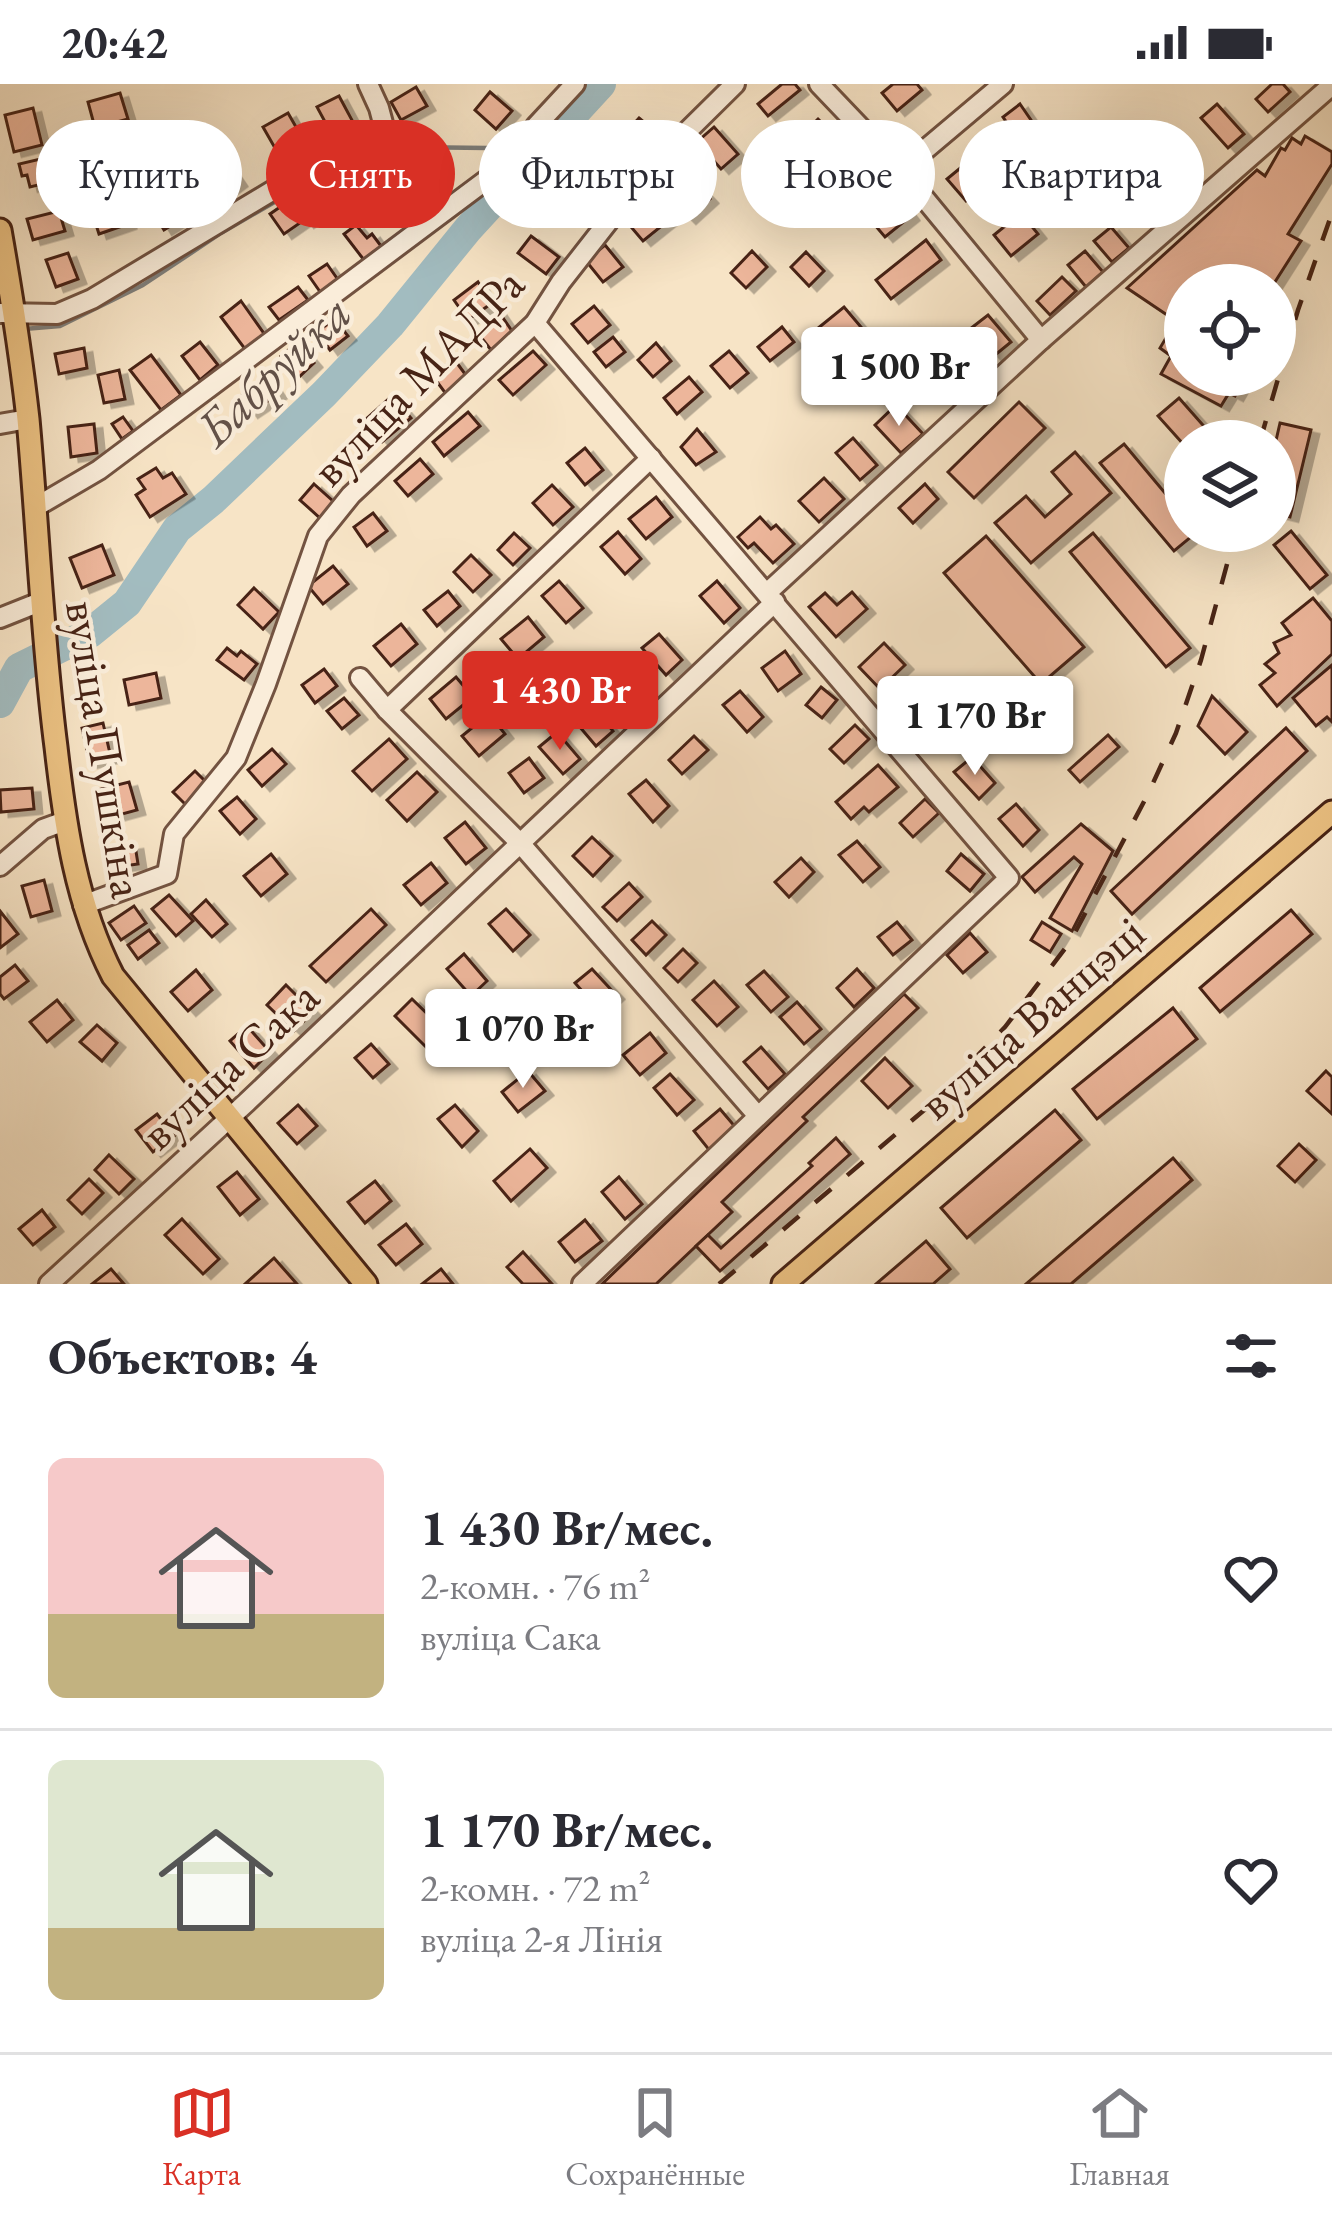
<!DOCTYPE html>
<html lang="ru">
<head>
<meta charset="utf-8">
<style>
	body { margin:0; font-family:"EB Garamond",serif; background:#f7f7f7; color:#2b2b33; height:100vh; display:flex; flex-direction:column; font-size:45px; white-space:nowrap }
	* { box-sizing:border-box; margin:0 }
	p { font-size:39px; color:#7c7c81 }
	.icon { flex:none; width:66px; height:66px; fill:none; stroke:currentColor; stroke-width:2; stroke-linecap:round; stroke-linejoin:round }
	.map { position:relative; height:1200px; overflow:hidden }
	.sheet { display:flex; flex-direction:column; background:#fff; flex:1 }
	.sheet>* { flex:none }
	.top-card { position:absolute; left:36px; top:36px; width:1260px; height:108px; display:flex; gap:24px }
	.fabs { position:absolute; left:1164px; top:180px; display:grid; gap:24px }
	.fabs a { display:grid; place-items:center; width:132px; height:132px; border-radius:50%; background:#fff; box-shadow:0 12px 48px #0002; font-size:60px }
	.price { position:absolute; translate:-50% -102px; padding:0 27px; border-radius:12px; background:#fff; color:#222; font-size:39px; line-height:78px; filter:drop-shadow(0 3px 6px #0008) }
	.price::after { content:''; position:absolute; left:50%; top:72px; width:36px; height:27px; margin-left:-18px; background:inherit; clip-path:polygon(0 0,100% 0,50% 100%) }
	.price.active { background:#d93025; color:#fff }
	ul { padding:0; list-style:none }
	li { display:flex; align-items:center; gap:36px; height:300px; padding:0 48px }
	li+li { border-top:3px solid #e1e1e2 }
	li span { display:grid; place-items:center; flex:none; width:336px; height:240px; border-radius:18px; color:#555 }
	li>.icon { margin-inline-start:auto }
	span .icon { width:144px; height:144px; fill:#fffc; stroke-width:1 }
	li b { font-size:51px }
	h2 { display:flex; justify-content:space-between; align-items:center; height:144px; padding:0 48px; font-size:51px }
	.chip { padding:0 42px; border-radius:54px; background:#fff; box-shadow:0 12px 48px #0002; font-size:42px; line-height:108px }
	.chip.active { background:#d93025; color:#fff }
	.status { display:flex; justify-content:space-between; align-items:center; height:84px; padding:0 60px; background:#fff; direction:ltr }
	.status svg { height:33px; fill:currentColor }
	.menu { display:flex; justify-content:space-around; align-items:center; height:168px; border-top:3px solid #e1e1e2; background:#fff; font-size:33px; color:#7c7c81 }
	.menu a { display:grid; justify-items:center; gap:6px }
	.menu .active { color:#d93025 }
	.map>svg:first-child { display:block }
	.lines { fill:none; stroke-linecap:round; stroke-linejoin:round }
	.stream { stroke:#7e7f7c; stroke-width:4.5 }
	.river { stroke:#a2bcc0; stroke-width:30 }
	.building { fill:#edb69b; stroke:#472315; stroke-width:3; filter:url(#shadow) }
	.minor-casing { stroke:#735341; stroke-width:24 }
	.major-casing { stroke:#472315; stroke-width:27 }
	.minor { stroke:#faedda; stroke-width:18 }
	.major { stroke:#ecc283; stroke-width:21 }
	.rail { stroke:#472315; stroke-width:4.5; stroke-dasharray:21 21; stroke-linecap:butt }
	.labels { text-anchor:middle; stroke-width:9; stroke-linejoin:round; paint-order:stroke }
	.street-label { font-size:48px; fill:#472315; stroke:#faedda }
	.water-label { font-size:51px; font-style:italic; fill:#625148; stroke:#faedda }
</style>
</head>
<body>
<div class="status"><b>20:42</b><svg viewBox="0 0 49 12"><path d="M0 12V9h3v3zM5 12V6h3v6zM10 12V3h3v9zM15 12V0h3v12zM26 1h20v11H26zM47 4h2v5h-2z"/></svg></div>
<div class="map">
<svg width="1332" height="1200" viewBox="0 0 1332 1200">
	<defs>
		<filter id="shadow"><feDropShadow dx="8" dy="4.5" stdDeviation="0" flood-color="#0004"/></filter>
	</defs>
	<rect width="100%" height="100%" fill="#f7e4c6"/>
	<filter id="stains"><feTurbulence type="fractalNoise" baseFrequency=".00167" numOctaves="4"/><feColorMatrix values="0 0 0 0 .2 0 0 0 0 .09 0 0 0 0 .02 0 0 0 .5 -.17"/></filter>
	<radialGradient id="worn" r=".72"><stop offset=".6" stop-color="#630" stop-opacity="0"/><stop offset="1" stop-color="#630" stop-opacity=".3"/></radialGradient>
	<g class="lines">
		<polyline class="stream" points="24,245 60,242 143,201 221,149 304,101 367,70 404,63 487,64 549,55"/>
		<polyline class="river" points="0,619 19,584 90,549 127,519 177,445 213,416 324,310 390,241 468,145 601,0"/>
	</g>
	<g class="building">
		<polygon points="782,0 795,0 800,6 768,32 758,20"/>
		<polygon points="893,0 917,0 922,6 897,27 882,9"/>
		<polygon points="1272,0 1283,0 1290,8 1268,28 1256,15"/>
		<polygon points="416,3 427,22 401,36 391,18"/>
		<polygon points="490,8 512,27 496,45 475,26"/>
		<polygon points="120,9 128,35 95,44 88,18"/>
		<polygon points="339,12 353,38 331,49 317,23"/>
		<polygon points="1020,20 1033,39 1016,52 1003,33"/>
		<polygon points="1217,20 1244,50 1228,64 1201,34"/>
		<polygon points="33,24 42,61 14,68 5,31"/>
		<polygon points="288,29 308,64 283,78 263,43"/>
		<polygon points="639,34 659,51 637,76 617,58"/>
		<polygon points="818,35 833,50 812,71 797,56"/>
		<polygon points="714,43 738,70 721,85 697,58"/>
		<polygon points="1305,52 1332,68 1332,80 1288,150 1301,157 1273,201 1185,201 1185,291 1247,291 1235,312 1229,309 1221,322 1161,290 1171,272 1160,264 1176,237 1127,204 1257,86 1265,92 1281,64 1285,66 1292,54 1301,60"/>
		<polygon points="858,68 874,88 848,110 831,90"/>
		<polygon points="975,72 993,95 966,117 947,95"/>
		<polygon points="49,73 55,97 30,103 27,91 22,92 19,80"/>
		<polygon points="1168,78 1194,109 1178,123 1151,93"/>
		<polygon points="226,79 239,98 223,110 209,92"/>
		<polygon points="418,87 431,103 425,107 433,115 408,135 389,111"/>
		<polygon points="1143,99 1170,129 1154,143 1127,113"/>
		<polygon points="697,101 710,115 688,135 675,122"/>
		<polygon points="166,102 185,133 164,146 145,114"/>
		<polygon points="895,111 911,132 885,153 868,133"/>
		<polygon points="296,112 312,135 306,139 304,136 284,150 270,130"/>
		<polygon points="119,115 128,140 99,150 91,125"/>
		<polygon points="653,116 669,136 643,157 626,137"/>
		<polygon points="59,127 65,147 33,156 27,135"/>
		<polygon points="1021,129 1038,150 1011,172 994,151"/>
		<polygon points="356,141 367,154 372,150 384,166 378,171 375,167 364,176 344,150"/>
		<polygon points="1111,143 1129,164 1112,178 1094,157"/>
		<polygon points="531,152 559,173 546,190 518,169"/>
		<polygon points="926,156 941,176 891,215 876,196"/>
		<polygon points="605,161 623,183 603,198 586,177"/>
		<polygon points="752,167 767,183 746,204 731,189"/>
		<polygon points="1085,167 1103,188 1086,203 1068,181"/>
		<polygon points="806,168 824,187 809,202 791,183"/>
		<polygon points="68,169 78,195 56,203 46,176"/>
		<polygon points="327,180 341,200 323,212 309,192"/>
		<polygon points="1062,193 1076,207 1050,231 1037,217"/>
		<polygon points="478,198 492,219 468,236 454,216"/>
		<polygon points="298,203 308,216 279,236 269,223"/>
		<polygon points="241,217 265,251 245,265 221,233"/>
		<polygon points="594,222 610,241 588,259 572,240"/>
		<polygon points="844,223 861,243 834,264 817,245"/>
		<polygon points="499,228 512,247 491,266 477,248"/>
		<polygon points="988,231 1011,258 994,272 970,245"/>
		<polygon points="332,232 348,252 330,266 317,248 329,239 327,236"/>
		<polygon points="782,243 794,258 770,277 758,263"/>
		<polygon points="920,248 935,264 911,286 896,270"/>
		<polygon points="613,253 625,268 606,283 594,268"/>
		<polygon points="200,258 218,281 200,296 182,272"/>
		<polygon points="297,259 314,279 299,293 281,272"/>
		<polygon points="656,259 671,277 653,293 638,276"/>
		<polygon points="84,264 87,284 59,290 55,270"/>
		<polygon points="533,267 546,281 513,311 499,296"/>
		<polygon points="729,267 748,289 730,304 711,282"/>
		<polygon points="151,271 181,311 161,326 130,286"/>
		<polygon points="454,275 468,294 446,310 432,291"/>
		<polygon points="970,275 983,291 959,311 945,295"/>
		<polygon points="119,286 125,315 104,319 98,291"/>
		<polygon points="267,293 278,310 250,329 239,313"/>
		<polygon points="689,293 702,308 677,330 664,314"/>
		<polygon points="392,312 411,334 382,358 364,337"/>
		<polygon points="1179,314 1217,357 1185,357 1185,362 1158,332"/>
		<polygon points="1019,318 1045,344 974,414 948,388"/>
		<polygon points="896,321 923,350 901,369 875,341"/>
		<polygon points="468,328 480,342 444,372 433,358"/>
		<polygon points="123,333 133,347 122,355 112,340"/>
		<polygon points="1280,339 1311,346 1290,433 1275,429 1275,361"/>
		<polygon points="94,340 97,369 71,373 68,343"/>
		<polygon points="697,345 716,368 696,381 681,363"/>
		<polygon points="853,354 877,381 860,396 836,369"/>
		<polygon points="1124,360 1185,433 1185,447 1197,448 1174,467 1100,379"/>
		<polygon points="585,364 603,386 585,401 567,379"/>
		<polygon points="1075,368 1111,409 1031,479 995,439 1026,412 1045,433 1071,410 1052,388"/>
		<polygon points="420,375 433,390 408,412 395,397"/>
		<polygon points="156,384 163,394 172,389 186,410 150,433 136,411 145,405 138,395"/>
		<polygon points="824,394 844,415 819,438 799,417"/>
		<polygon points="314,400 334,418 320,434 300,416"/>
		<polygon points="925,400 938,415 913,439 899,424"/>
		<polygon points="552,401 573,423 553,441 533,419"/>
		<polygon points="656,413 672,433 646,455 629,435"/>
		<polygon points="373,429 387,447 367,462 354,443"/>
		<polygon points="760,433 771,445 776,441 794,460 773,479 754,459 748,464 738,453"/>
		<polygon points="1291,447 1327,491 1310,505 1274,461"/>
		<polygon points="618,448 641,475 625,490 601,463"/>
		<polygon points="514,449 530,464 513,481 498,466"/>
		<polygon points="1093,449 1190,564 1166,583 1070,468"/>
		<polygon points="986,452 1084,563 1041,600 944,489"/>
		<polygon points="102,461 114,491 82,504 70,474"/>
		<polygon points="471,471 491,491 473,508 454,488"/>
		<polygon points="333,482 348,500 323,520 308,502"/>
		<polygon points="559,497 583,524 566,539 542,512"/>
		<polygon points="717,497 740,524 724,539 700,512"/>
		<polygon points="254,504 279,528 263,545 238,521"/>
		<polygon points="448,507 460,522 437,542 424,526"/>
		<polygon points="852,508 867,525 836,553 809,523 825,509 837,521"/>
		<polygon points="1313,514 1332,537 1332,570 1277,622 1260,601 1275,589 1265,580 1279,569 1274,559 1291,551 1282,539"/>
		<polygon points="528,533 544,553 518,575 501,555"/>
		<polygon points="401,540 417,560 391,582 374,562"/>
		<polygon points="659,550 682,576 666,591 642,564"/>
		<polygon points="884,559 905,581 880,605 859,583"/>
		<polygon points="227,564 237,572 241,567 257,580 244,596 217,576"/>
		<polygon points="785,567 801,590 778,607 762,584"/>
		<polygon points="623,578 641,598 625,612 607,592"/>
		<polygon points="1332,581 1332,638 1327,633 1316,642 1293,614"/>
		<polygon points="324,585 337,602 315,619 302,601"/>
		<polygon points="156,589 161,614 129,621 124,596"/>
		<polygon points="456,593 473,613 446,635 430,615"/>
		<polygon points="985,600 1008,627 991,642 967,615"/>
		<polygon points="821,603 837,616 822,634 806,621"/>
		<polygon points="740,607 763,633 747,648 723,621"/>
		<polygon points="933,607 946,622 921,646 907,631"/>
		<polygon points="1212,612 1247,648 1225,670 1198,642"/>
		<polygon points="344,614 359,631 342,645 327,627"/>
		<polygon points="590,620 613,647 596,662 573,635"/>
		<polygon points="489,630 505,650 479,672 462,652"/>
		<polygon points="103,639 111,674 90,679 82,644"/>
		<polygon points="855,641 869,655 844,679 830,665"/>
		<polygon points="1286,644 1307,667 1132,830 1111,807"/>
		<polygon points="557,648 580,675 563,690 539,663"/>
		<polygon points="1108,651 1119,663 1080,698 1069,686"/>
		<polygon points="694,652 708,666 682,690 669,676"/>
		<polygon points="389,655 407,675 372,707 353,687"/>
		<polygon points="272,665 286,680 262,702 248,686"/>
		<polygon points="972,673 995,699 979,715 954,688"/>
		<polygon points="529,674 544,694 524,709 509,689"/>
		<polygon points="878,681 898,703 869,728 864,723 851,735 836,718"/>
		<polygon points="195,687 209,701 187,722 173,708"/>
		<polygon points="417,688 437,708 407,737 387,716"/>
		<polygon points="646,696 669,722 653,738 629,710"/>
		<polygon points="129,698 137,726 104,735 97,706"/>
		<polygon points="32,704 34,725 1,728 0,706"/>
		<polygon points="237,713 256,735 240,750 220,727"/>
		<polygon points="925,715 939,729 913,753 900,739"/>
		<polygon points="1016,720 1039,746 1023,762 999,735"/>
		<polygon points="465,738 486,764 466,780 445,754"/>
		<polygon points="1081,740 1113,767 1072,847 1050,834 1082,780 1074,773 1035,808 1022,793"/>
		<polygon points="592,753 612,772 593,792 573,772"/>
		<polygon points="857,757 880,783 863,798 839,771"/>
		<polygon points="135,761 138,780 109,784 106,765"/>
		<polygon points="271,770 287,790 261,812 244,792"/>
		<polygon points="961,770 984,790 970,807 947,787"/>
		<polygon points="801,774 814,788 789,813 775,798"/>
		<polygon points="431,779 447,799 421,821 404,801"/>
		<polygon points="44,796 52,827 31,833 22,802"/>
		<polygon points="629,799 642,813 617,837 603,823"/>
		<polygon points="169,811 193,837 176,852 152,825"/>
		<polygon points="206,816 227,840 212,853 191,830"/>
		<polygon points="134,822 146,839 121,856 109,839"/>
		<polygon points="371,825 386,841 326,898 310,882"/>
		<polygon points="506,825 530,851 513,867 489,840"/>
		<polygon points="1291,826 1312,850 1220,928 1200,904"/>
		<polygon points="0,827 18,850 0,864"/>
		<polygon points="652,837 666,851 646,871 632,856"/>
		<polygon points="897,838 912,856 893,871 878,853"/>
		<polygon points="1042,838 1061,850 1050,868 1031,856"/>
		<polygon points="149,846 159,859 138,875 128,861"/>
		<polygon points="970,849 987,868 963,889 947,871"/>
		<polygon points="683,865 697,879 678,898 664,884"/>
		<polygon points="464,870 487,897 471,912 447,885"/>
		<polygon points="15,881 28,897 4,915 0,910 0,893"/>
		<polygon points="592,885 616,911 599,926 575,899"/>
		<polygon points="857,885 874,904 854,923 837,904"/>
		<polygon points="196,886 212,906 188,927 171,908"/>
		<polygon points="764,887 788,913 771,928 747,901"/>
		<polygon points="714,897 738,923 717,942 693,916"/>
		<polygon points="286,901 313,928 294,947 267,921"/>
		<polygon points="904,910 918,924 803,1033 807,1037 722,1118 732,1128 656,1200 602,1200"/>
		<polygon points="412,915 447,949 429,966 395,932"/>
		<polygon points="57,916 73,936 47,958 30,938"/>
		<polygon points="797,918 821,945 804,960 780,933"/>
		<polygon points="1173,924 1197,955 1097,1035 1073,1005"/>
		<polygon points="97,941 117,959 102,977 80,958"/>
		<polygon points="247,942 270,968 254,984 230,957"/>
		<polygon points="650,949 666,969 640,991 623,971"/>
		<polygon points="371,960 389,980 373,994 355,974"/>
		<polygon points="761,963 785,990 768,1005 744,978"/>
		<polygon points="885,974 912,1002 888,1024 862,997"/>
		<polygon points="528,987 545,1007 518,1028 502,1008"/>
		<polygon points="1326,987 1332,993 1332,1030 1307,1007"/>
		<polygon points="670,990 694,1016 677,1031 654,1004"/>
		<polygon points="298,1021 317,1042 297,1060 278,1039"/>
		<polygon points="455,1021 478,1047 462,1063 438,1035"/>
		<polygon points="720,1025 737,1045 710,1067 694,1047"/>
		<polygon points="1055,1026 1081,1056 967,1154 941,1124"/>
		<polygon points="157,1030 174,1052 153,1068 136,1046"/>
		<polygon points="836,1054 850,1070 720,1187 696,1162 708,1151 721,1164 812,1082 809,1079"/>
		<polygon points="1299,1060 1316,1076 1295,1098 1278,1082"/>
		<polygon points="530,1065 547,1084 511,1117 494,1097"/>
		<polygon points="109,1071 134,1095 119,1110 95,1086"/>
		<polygon points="1173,1074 1192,1096 1071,1200 1026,1200"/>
		<polygon points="237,1088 259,1115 240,1131 218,1103"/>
		<polygon points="619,1093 642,1120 625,1135 602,1108"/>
		<polygon points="89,1095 103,1109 82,1130 68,1116"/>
		<polygon points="375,1097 391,1117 365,1139 348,1118"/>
		<polygon points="42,1126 55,1143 33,1161 19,1145"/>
		<polygon points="182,1135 219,1175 203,1190 165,1151"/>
		<polygon points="585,1136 602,1157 575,1178 559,1158"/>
		<polygon points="406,1140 422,1160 396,1181 379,1161"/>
		<polygon points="926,1157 950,1185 933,1200 876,1200"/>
		<polygon points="523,1168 552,1200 523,1200 507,1183"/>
		<polygon points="274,1174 297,1200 245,1200"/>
		<polygon points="111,1185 124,1200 92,1200"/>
		<polygon points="441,1185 453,1200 422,1200"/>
	</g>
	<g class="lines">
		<defs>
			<g id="minor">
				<polyline points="819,0 901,86 1041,256"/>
				<polyline points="536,42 575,0"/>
				<polyline points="901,86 1003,0"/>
				<polyline points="0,229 57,230 92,215 300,90 372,55 384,43 379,24 368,0"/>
				<polyline points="535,239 1009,794 582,1200"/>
				<polyline points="0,340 28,335"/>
				<polyline points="34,424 99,386 505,82"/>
				<polyline points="767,509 1041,256 1332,1"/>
				<polyline points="0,534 40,518"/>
				<polyline points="360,594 387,626 520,759 758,1032"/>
				<polyline points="387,626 651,374"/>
				<polyline points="0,782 43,745 65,737"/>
				<polyline points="83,821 167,790 174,750 236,674 266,600 318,452 351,411 535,239 561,198 651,83 735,0"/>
				<polyline points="49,1200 247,1018 775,518"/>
			</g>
			<g id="major">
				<path d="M0,146C11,209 21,272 28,335C38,445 42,554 56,663C65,742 76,820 113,892L366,1200"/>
				<polyline points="783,1200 1332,728"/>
			</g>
		</defs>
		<use href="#minor" class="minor-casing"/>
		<use href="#major" class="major-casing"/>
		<use href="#minor" class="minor"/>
		<use href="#major" class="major"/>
		<g class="rail">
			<polyline points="1260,357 1298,226 1332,129"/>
			<polyline points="719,1200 929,1022 1005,943 1070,858 1148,710 1176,649 1201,576 1236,447"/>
		</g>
	</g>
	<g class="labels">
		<g class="street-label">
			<text transform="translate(417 292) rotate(-46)" y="17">вуліца МАДРа</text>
			<text transform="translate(106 665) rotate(81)" y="17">вуліца Пушкіна</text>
			<text transform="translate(1031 933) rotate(-41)" y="17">вуліца Ванцэці</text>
			<text transform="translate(229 980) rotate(-43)" y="17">вуліца Сака</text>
		</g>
		<g class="water-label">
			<text transform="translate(273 286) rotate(-44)" y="18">Бабруйка</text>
		</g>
	</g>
	<rect width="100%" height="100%" filter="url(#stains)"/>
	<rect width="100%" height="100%" fill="url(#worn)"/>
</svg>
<div class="fabs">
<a><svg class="icon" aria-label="locate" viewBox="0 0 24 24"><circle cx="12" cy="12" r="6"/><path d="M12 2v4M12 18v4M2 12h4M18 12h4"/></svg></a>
<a><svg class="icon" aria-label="layers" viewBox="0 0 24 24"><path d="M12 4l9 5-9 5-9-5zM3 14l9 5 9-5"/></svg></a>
</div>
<b class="price" style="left:899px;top:345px">1 500 Br</b>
<b class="price active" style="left:560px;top:669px">1 430 Br</b>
<b class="price" style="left:975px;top:694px">1 170 Br</b>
<b class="price" style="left:523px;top:1007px">1 070 Br</b>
<div class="top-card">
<a class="chip">Купить</a>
<a class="chip active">Снять</a>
<a class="chip">Фильтры</a>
<a class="chip">Новое</a>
<a class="chip">Квартира</a>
</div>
</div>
<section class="sheet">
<h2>Объектов: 4<svg class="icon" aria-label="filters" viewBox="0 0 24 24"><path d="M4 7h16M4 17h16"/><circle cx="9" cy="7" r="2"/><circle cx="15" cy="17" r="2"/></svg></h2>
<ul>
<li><span style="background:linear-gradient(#f6c9c9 65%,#c2b280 0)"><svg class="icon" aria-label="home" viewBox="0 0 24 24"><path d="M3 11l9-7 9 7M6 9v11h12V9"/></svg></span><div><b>1 430 Br/мес.</b><p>2-комн. · 76 m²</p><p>вуліца Сака</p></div><svg class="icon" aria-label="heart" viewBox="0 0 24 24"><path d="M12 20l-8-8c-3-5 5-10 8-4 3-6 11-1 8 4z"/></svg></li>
<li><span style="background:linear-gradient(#dfe7d0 70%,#c2b280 0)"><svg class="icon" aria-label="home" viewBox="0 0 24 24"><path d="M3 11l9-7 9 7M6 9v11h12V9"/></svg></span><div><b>1 170 Br/мес.</b><p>2-комн. · 72 m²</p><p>вуліца 2-я Лінія</p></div><svg class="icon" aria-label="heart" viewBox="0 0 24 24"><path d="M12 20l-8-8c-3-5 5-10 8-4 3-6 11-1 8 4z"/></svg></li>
</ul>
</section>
<nav class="menu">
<a class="active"><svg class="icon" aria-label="map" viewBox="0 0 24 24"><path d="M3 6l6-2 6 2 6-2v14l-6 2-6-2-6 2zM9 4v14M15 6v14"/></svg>Карта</a>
<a><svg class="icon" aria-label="saved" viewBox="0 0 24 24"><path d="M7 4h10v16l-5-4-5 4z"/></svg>Сохранённые</a>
<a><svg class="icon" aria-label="home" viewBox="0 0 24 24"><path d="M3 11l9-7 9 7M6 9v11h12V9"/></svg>Главная</a>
</nav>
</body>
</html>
